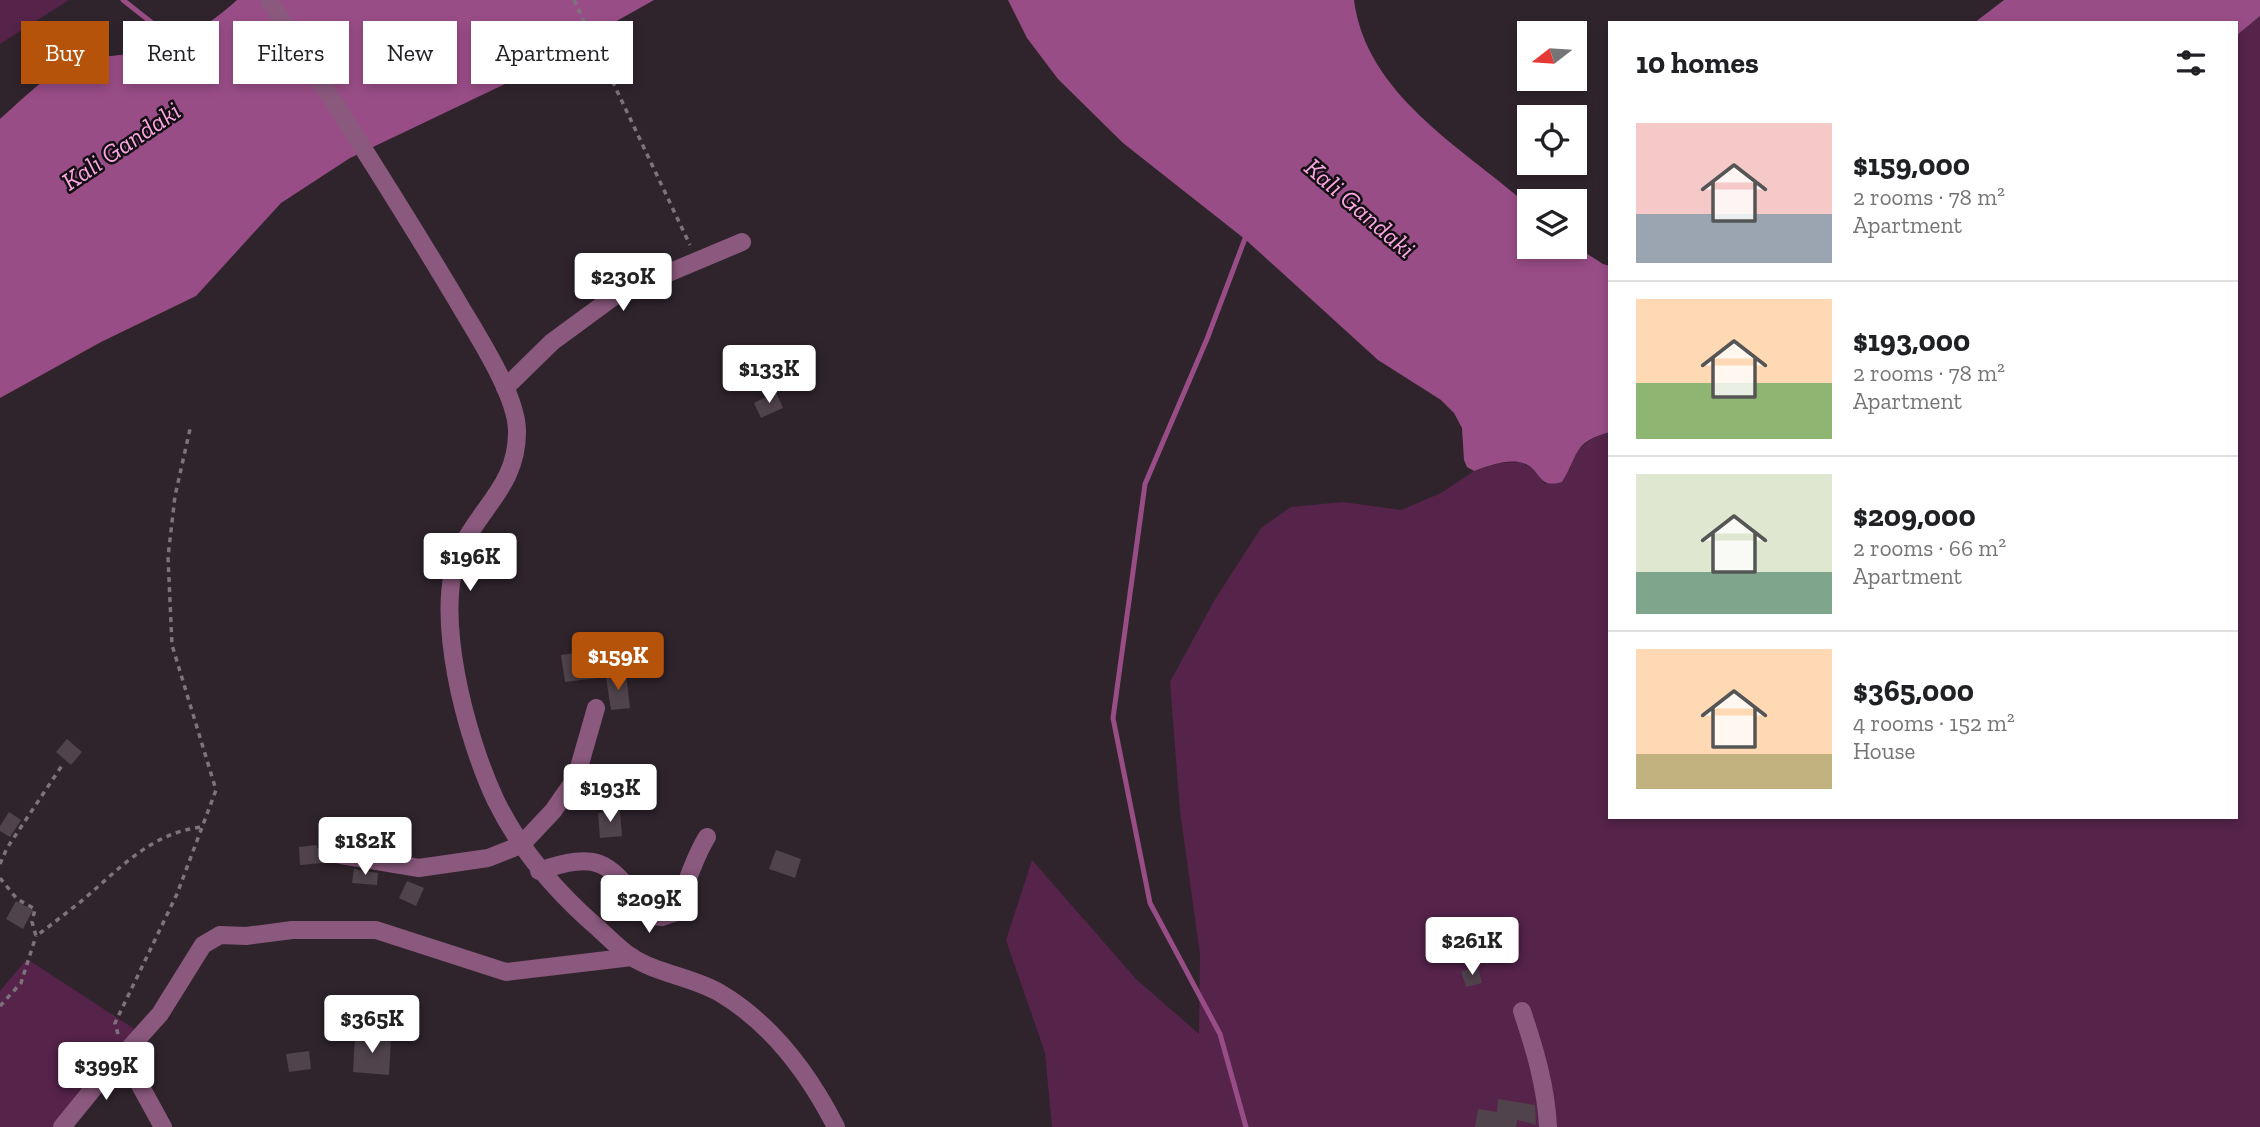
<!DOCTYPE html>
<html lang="en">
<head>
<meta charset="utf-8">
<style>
	body { margin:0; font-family:"Zilla Slab",serif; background:#f6f6f6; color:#202124; height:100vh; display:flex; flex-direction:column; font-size:26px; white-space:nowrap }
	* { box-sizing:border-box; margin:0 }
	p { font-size:23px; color:#757577 }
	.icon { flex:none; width:38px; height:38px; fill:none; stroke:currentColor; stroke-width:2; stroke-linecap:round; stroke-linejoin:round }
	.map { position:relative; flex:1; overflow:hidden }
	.panel { position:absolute; left:1608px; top:21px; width:630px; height:798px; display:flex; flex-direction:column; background:#fff; border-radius:0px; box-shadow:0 4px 10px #0003 }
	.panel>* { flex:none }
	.banner { position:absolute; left:21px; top:21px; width:665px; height:63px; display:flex; gap:14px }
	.needle { width:46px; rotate:253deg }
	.buttons { position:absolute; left:1517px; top:21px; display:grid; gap:14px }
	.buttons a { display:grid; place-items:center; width:70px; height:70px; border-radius:0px; background:#fff; box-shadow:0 4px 10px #0003; font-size:35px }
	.price { position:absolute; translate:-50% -60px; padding:0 16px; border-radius:7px; background:#fff; color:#222; font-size:23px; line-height:46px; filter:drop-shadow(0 2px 4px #0008) }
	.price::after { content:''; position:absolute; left:50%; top:42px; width:21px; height:16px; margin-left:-10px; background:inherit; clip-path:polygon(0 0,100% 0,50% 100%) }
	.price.active { background:#b45309; color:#fff }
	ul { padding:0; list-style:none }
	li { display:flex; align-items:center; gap:21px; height:175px; padding:0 28px }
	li+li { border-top:2px solid #e0e0e0 }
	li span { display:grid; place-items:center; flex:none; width:196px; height:140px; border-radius:0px; color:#555 }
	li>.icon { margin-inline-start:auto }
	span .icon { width:84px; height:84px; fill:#fffc; stroke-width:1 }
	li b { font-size:30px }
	h2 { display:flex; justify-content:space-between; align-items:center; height:84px; padding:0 28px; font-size:30px }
	.chip { padding:0 24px; border-radius:0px; background:#fff; box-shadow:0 4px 10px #0003; font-size:24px; line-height:63px }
	.chip.active { background:#b45309; color:#fff }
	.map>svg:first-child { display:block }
	.green { fill:#56234b }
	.water { fill:#994d87 }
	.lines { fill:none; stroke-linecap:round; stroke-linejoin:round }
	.stream { stroke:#994d87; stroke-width:5 }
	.building { fill:#50434c }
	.path { stroke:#7d737a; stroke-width:3.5; stroke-dasharray:5 5; stroke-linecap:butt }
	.minor { stroke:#8b597e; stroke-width:18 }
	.labels { text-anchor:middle; stroke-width:5; stroke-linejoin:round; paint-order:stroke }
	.water-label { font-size:26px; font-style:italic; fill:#f9a5e2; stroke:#140f13 }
</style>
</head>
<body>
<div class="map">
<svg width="2260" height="1127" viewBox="0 0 2260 1127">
	<rect width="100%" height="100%" fill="#2f242c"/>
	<g class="green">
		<polygon points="0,0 69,0 0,44"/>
		<path d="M2260,16V1127H1052L1045,1053L1006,940L1032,860L1136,979L1199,1034L1200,954L1180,811L1170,682L1214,601L1261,528L1291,507L1343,502L1401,510L1441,493L1474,471L1499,463L1520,462L1532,468L1545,484L1570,469C1574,448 1589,438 1610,432V817H2236V35Z"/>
		<polygon points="27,959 139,1032 56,1127 0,1127 0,991"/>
	</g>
	<g class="water">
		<path d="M237,0H654L505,84L350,158L281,203L196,296L101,342L0,398V119C22,100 46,74 74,63C93,56 117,56 138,53C176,47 209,25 237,0Z"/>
		<path d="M1008,0H1354C1366,95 1463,148 1529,206L1530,247L1575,246L1603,264L1610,266V432C1572,442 1579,455 1562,482C1535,490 1542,466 1519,462C1504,460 1489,466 1474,471L1467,467L1464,460L1462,428L1454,413L1441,400L1378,360L1246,240L1123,143L1058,79L1027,38Z"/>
		<polygon points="2004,0 2260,0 2260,16 2237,35 2236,23 1974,23"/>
	</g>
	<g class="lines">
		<g class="stream">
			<polyline points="123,0 179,44"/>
			<polyline points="1246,1127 1220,1034 1150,903 1113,718 1145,484 1207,339 1246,236"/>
		</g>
	</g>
	<g class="building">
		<polygon points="776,392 783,408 761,418 754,403"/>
		<polygon points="603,649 606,677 565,682 561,655"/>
		<polygon points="626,674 630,708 611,710 606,677"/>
		<polygon points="67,739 82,752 71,765 56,752"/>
		<polygon points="620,811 622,836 600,838 598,813"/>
		<polygon points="9,812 21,820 10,837 0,831 0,826"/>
		<polygon points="317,845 317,848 333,847 330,854 333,862 300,865 299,847"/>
		<polygon points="776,850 801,859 795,878 769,869"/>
		<polygon points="354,869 378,873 377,885 352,883"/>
		<polygon points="407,881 424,888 416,906 399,898"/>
		<polygon points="16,901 33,910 23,929 6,919"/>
		<polygon points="1478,967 1482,983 1466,987 1461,971"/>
		<polygon points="355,1036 391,1039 389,1075 353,1072"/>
		<polygon points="309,1051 311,1069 289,1072 286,1054"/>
		<polygon points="1498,1099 1535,1105 1536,1125 1517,1120 1516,1127 1475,1127 1478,1109 1497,1112"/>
	</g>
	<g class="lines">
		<g class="path">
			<polyline points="574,0 690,245"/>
			<polyline points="0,864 7,848 63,764"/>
			<path d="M0,878L17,899L35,909L32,922L36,936C51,925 65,914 79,903C118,871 149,833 202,827"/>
			<polyline points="0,1006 21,983 36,936"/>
			<polyline points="118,1034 115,1023 177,894 216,790 172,645 168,557 175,496 190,429"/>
		</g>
		<g class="minor">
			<path d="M269,0C332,99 396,198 456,299C475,332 516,393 517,430C518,482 484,504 462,546C430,609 467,740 496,801C521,852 556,892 599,929C609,938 619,949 630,956C657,974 693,977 720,993C772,1024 809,1074 836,1127"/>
			<polyline points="505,388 552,342 616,295 742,242"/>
			<polyline points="341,855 419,868 488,858 521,845 553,811 576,778 596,708"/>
			<path d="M539,871C607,848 610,867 651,916L662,917L674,913C686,888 692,861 707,837"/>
			<path d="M1522,1011C1535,1050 1546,1086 1548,1127"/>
			<polyline points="124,1056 163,1127"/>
			<polyline points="62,1127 97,1084 160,1014 203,945 220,935 246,936 292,930 376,930 506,972 632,957"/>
		</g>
	</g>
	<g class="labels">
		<g class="water-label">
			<text transform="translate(121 146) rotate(-34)" y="9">Kali Gandaki</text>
			<text transform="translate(1360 208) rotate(41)" y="9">Kali Gandaki</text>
		</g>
	</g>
</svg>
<div class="buttons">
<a><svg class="needle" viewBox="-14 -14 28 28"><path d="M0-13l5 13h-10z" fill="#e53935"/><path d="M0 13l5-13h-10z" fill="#757577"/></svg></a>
<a><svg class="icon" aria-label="locate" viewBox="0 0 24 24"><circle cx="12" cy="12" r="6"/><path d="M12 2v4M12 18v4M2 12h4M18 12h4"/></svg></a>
<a><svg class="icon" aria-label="layers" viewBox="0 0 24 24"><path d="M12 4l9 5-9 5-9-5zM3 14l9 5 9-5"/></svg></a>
</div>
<b class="price" style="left:623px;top:313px">$230K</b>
<b class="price" style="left:769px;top:405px">$133K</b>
<b class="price" style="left:470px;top:593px">$196K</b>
<b class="price active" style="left:618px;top:692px">$159K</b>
<b class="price" style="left:610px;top:824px">$193K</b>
<b class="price" style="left:365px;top:877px">$182K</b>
<b class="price" style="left:649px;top:935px">$209K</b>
<b class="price" style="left:1472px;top:977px">$261K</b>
<b class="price" style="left:372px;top:1055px">$365K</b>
<b class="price" style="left:106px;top:1102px">$399K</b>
<div class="banner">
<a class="chip active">Buy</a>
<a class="chip">Rent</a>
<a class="chip">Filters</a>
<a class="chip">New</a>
<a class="chip">Apartment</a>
</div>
<section class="panel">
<h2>10 homes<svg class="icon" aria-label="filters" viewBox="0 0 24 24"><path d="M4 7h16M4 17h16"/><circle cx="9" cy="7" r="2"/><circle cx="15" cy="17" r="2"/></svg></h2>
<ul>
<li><span style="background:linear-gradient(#f6c9c9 65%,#9aa5b1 0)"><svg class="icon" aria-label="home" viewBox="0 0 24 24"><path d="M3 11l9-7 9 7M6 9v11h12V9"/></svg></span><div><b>$159,000</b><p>2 rooms · 78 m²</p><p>Apartment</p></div></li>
<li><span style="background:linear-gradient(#ffd9b3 60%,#8fb573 0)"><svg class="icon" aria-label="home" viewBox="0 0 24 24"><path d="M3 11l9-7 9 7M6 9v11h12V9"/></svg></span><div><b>$193,000</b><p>2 rooms · 78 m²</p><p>Apartment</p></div></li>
<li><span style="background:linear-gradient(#dfe7d0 70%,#7fa58c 0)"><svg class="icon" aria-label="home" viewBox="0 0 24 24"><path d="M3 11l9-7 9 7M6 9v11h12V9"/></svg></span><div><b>$209,000</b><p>2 rooms · 66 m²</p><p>Apartment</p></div></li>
<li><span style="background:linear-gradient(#ffd9b3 75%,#c2b280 0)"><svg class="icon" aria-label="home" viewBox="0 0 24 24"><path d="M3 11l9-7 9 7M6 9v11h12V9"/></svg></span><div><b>$365,000</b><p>4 rooms · 152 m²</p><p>House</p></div></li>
</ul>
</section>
</div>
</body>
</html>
